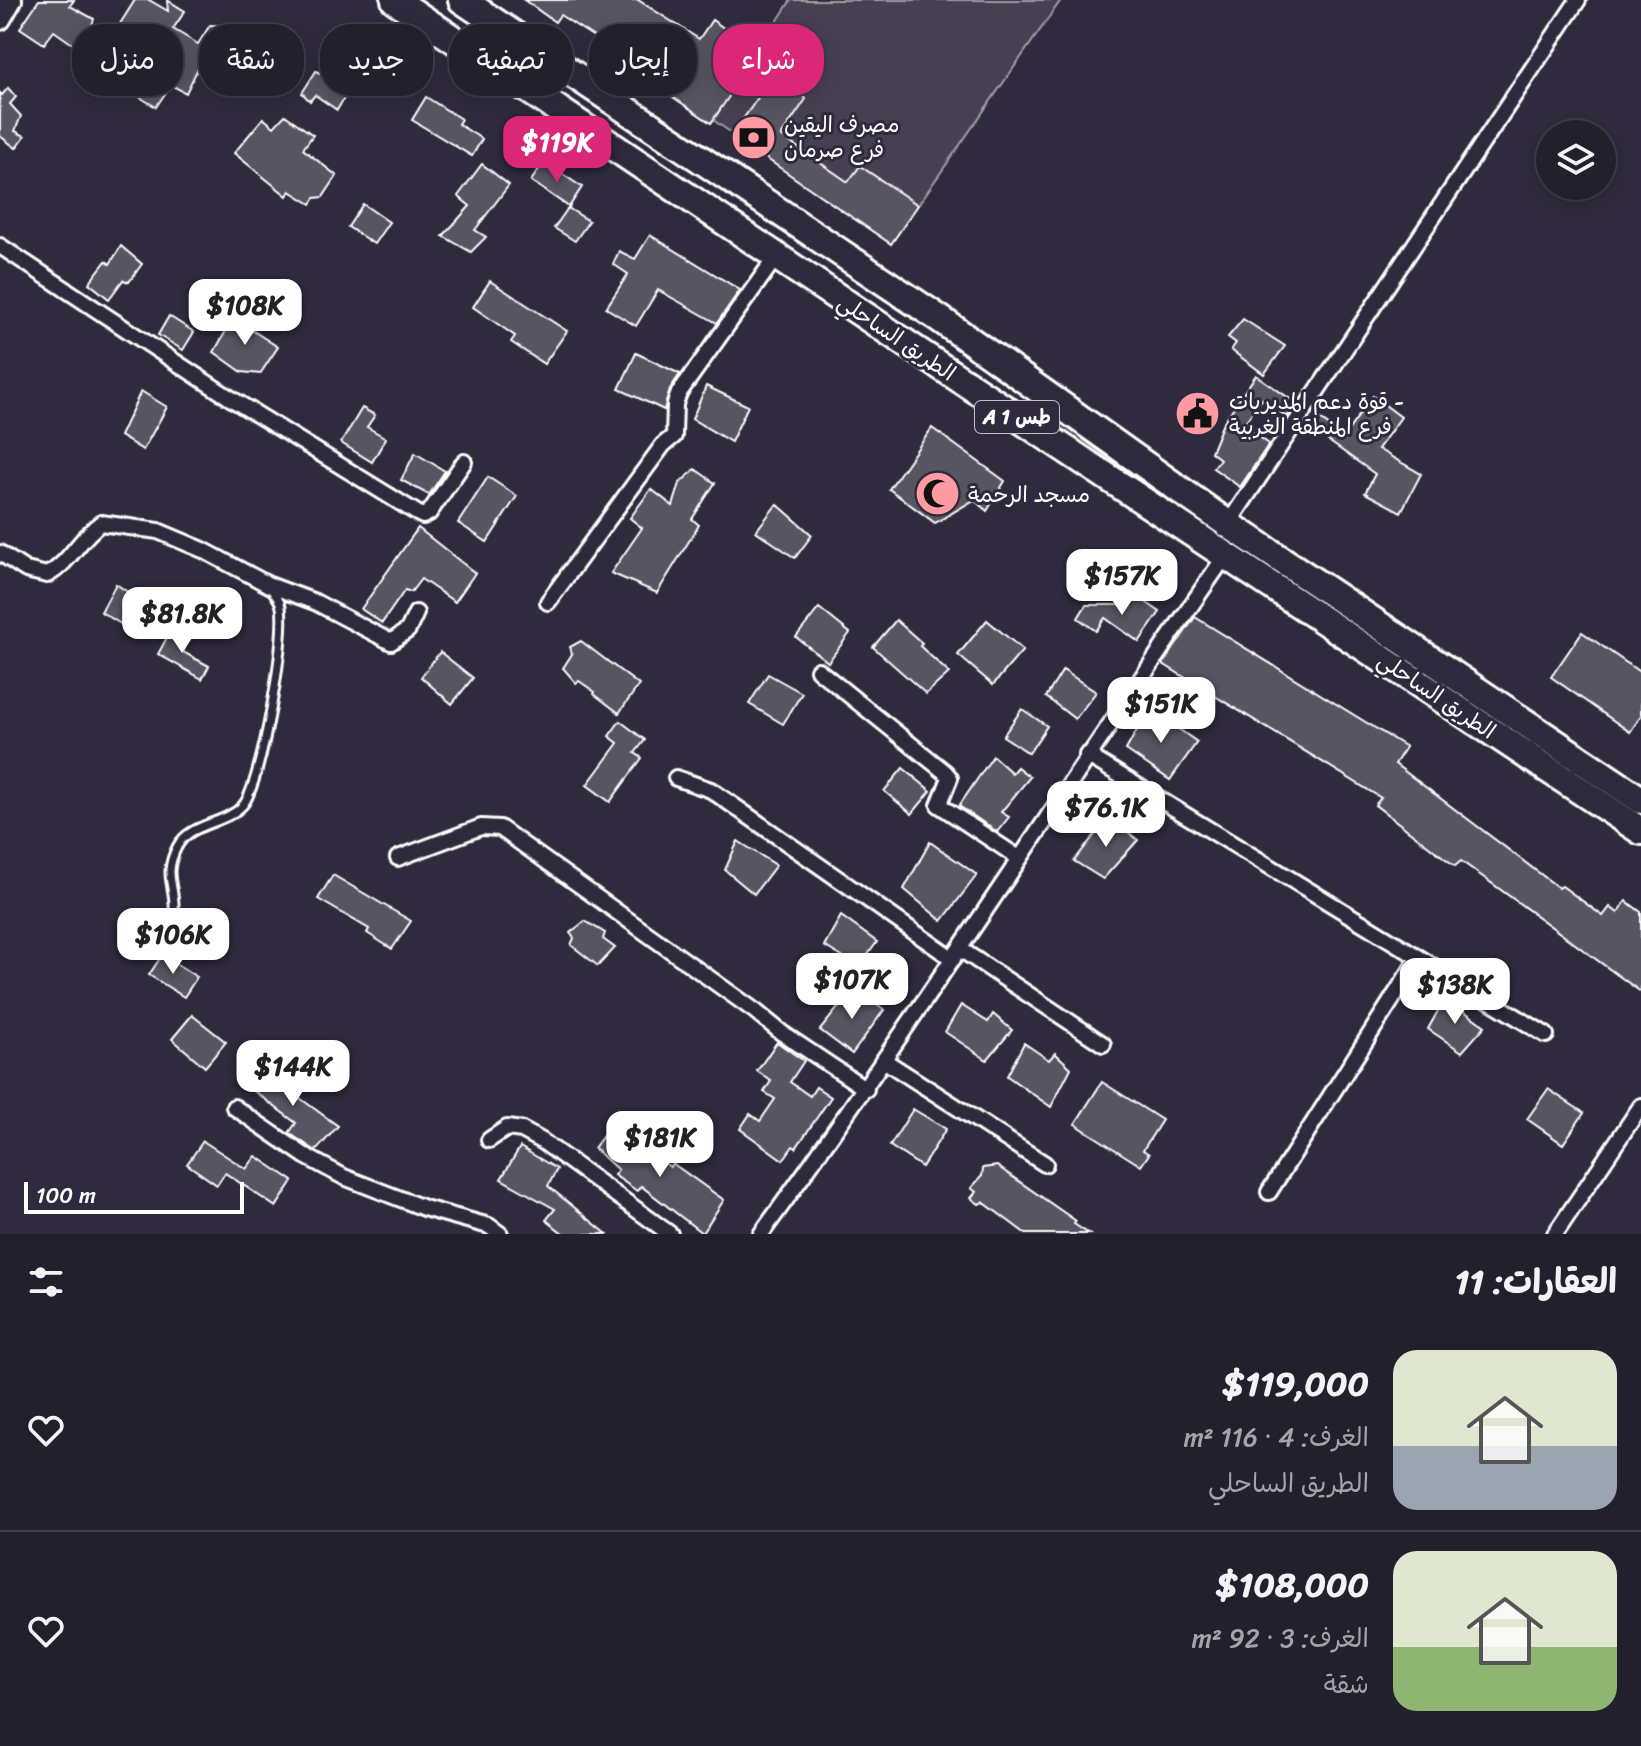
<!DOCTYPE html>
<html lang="ar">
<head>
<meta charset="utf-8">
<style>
	body { margin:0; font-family:Sriracha,"Playpen Sans Arabic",sans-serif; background:#2b2836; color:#f1f3f6; direction:rtl; height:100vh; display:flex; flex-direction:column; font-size:30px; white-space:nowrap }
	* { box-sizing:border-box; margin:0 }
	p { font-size:26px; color:#a3a3aa }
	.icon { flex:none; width:44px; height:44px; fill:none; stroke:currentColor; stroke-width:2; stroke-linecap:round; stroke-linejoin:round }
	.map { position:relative; height:1234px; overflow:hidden; direction:ltr }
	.details { display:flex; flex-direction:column; background:#23202e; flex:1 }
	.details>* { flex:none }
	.banner { position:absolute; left:24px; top:24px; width:800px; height:72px; direction:rtl; display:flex; gap:16px }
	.controls { position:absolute; left:1536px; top:120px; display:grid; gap:16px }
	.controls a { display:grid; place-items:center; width:80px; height:80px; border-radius:50%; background:#23202e; box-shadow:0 4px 20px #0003,0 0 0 2px #403e4a; font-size:40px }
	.scale { position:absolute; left:24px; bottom:20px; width:220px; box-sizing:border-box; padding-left:8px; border:4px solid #fff; border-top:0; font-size:22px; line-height:28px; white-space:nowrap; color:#fff; -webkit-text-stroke:6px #2f2a3d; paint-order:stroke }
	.price { position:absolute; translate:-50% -68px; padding:0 18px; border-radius:16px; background:#fff; color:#222; font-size:26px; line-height:52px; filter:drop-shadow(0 2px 4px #0008) }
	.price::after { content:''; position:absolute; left:50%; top:48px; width:24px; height:18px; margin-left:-12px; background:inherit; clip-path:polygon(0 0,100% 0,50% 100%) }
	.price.on { background:#db2777; color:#fff }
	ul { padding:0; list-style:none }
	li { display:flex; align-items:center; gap:24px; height:200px; padding:0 24px }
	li+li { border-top:2px solid #403e4a }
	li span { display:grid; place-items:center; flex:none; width:224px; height:160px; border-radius:24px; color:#555 }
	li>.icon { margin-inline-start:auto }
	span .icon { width:96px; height:96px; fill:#fffc; stroke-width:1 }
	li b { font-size:34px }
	h2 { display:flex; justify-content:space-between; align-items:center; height:96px; padding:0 24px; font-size:34px }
	.pill { padding:0 28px; border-radius:32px; background:#23202e; box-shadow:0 4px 20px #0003,0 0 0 2px #403e4a; font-size:28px; line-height:72px }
	.pill.on { background:#db2777; color:#fff }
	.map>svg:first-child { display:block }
	.green { fill:#464152; stroke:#a2a0a8; stroke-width:2 }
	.building { fill:#595564; stroke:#fff; stroke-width:2 }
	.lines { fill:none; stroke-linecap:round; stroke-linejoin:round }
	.lane-casing { stroke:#fff; stroke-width:13 }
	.street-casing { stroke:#fff; stroke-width:20 }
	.secondary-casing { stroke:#fff; stroke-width:26 }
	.highway-casing { stroke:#fff; stroke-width:32 }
	.lane { stroke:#2f2a3d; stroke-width:7 }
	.street { stroke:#2f2a3d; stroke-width:14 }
	.secondary { stroke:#2f2a3d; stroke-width:20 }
	.highway { stroke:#2f2a3d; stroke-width:26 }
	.labels { text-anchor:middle; stroke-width:6; stroke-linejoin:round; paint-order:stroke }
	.shield { fill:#2f2a3d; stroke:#c1bfc5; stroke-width:2 }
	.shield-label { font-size:20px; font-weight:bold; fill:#fff }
	.poi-label { font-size:22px; fill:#fff; stroke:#2f2a3d; text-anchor:start }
	.street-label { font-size:22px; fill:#fff; stroke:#2f2a3d }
</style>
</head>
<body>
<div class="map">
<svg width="1641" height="1234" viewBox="0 0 1641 1234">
	<rect width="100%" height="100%" fill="#2f2a3d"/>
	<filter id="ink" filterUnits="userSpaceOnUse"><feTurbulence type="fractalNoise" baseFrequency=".0125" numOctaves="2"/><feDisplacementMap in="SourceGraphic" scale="16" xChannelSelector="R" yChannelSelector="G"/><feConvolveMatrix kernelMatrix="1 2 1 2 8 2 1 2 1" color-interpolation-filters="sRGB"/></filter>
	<g filter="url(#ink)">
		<polygon class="green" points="791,0 1061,0 918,205 834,204 713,120"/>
		<g class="building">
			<polygon points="39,0 74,0 70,6 94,19 92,25 111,38 135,0 149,0 168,11 167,0 185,11 173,29 198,44 210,25 229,26 239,33 215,80 198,68 186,93 171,85 156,107 93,69 97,61 54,31 44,44 20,28"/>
			<polygon points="524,0 638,0 699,39 712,20 759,52 711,123 664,91 668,85 560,15 555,22"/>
			<polygon points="316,71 330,78 333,74 351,87 337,110 315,95 310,101 302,93"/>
			<polygon points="773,76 806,99 781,136 848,182 860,166 918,205 891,244 732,135"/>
			<polygon points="8,88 16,97 10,104 21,116 15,131 25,136 16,148 0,136 0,93 2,95"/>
			<polygon points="426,97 461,119 458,124 482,139 472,156 412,120"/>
			<polygon points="285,115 313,135 303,149 337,176 323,197 315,198 311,204 290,191 287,196 234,153 263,118 274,127"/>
			<polygon points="544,162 582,187 569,207 531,181"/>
			<polygon points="482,164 509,185 475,230 486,237 471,252 443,236 470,206 458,196"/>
			<polygon points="363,204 389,222 374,244 348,227"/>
			<polygon points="568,208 589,221 575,241 554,228"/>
			<polygon points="650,235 740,290 717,323 658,290 636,326 606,308 628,274 613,264 619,251 635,259"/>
			<polygon points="121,246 142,264 129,282 123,280 109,299 89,283 106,261 110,264"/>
			<polygon points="490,281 567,331 544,364 511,342 515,336 473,307"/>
			<polygon points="238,310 249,320 244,325 278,347 260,374 242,372 214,352"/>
			<polygon points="169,316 194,332 183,350 158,335"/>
			<polygon points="1243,319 1285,346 1264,374 1231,350 1236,343 1228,337"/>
			<polygon points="636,353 680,374 670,389 664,410 619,389"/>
			<polygon points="1256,375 1296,403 1287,417 1262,399 1243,425 1269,444 1240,487 1213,468 1220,459 1211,452 1223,423"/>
			<polygon points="706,386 748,406 731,442 692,419"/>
			<polygon points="141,391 167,407 143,450 120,436"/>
			<polygon points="1373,396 1401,417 1378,449 1421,474 1401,512 1365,493 1375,474 1313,430 1320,419 1344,436"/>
			<polygon points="362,408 375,415 367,427 386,438 372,462 341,443"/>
			<polygon points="932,428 1005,481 987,511 974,500 935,523 889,489"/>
			<polygon points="415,453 445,471 429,495 401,480"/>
			<polygon points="695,469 715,483 692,519 699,525 657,593 611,573 642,528 630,518 651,489 673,506 680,483"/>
			<polygon points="488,477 517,496 487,542 458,523"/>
			<polygon points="777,504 812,535 795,558 756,531"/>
			<polygon points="418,528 475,573 455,602 421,579 411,592 405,590 382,623 361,609"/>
			<polygon points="116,584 144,603 131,630 101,612"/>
			<polygon points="1134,594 1160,612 1139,642 1105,618 1096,631 1078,618 1086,605 1127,605"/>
			<polygon points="819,608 850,633 828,662 796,637"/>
			<polygon points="1195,617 1406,747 1395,764 1559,888 1562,886 1603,916 1610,907 1618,913 1626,901 1641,912 1641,992 1461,861 1455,866 1375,805 1381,798 1163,664"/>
			<polygon points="896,620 922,643 920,646 949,673 926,694 873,647"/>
			<polygon points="987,620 1023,650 993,685 958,655"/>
			<polygon points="171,630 189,640 183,652 209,666 202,679 158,654"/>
			<polygon points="1582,632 1641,673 1641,716 1630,732 1551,677"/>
			<polygon points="581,641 639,685 619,713 594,694 595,692 579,681 576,683 563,668 572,654 570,647"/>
			<polygon points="440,652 473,678 452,704 421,677"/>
			<polygon points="1063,670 1096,692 1075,719 1046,697"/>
			<polygon points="768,674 802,693 783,724 749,704"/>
			<polygon points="1149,708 1197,742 1170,780 1126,750"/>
			<polygon points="1022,709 1047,726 1029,753 1003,736"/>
			<polygon points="620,721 645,740 635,753 642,758 610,802 587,785 618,743 609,736"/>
			<polygon points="993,756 1012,773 1017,767 1030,777 1001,812 1009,817 997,832 959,806"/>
			<polygon points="903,768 931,791 912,814 884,791"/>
			<polygon points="1109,817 1138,840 1103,879 1074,861"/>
			<polygon points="738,841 776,865 754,894 725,870"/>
			<polygon points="930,842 977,875 942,921 904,889"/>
			<polygon points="333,875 411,921 392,949 367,933 369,929 318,899"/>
			<polygon points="841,916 877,942 859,967 824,946"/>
			<polygon points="585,921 605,933 603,939 615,948 598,966 571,945 574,938 570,933"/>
			<polygon points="162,955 197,977 184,997 149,975"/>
			<polygon points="854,988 884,1010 852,1054 820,1030"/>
			<polygon points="1445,998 1485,1026 1462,1052 1428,1029"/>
			<polygon points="961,1005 988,1022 993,1014 1012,1030 987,1060 945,1032"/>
			<polygon points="192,1015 226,1042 205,1067 172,1039"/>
			<polygon points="777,1042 804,1061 790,1082 810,1096 816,1087 831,1097 796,1148 793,1146 783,1160 740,1129 750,1114 760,1121 775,1099 764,1092 771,1081 757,1071"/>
			<polygon points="1024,1043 1049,1060 1055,1053 1071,1068 1051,1107 1007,1076"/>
			<polygon points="260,1065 300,1093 297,1096 338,1126 316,1151 289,1133 296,1123 246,1085"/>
			<polygon points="1102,1082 1162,1120 1143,1150 1149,1154 1141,1166 1075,1124"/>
			<polygon points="1548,1089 1584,1113 1563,1144 1527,1119"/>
			<polygon points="913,1109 946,1129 922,1167 890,1146"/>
			<polygon points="611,1125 636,1145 637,1143 670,1167 672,1163 724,1200 702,1233 641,1186 637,1191 614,1175 618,1170 594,1148"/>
			<polygon points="203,1141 246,1169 256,1156 293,1181 276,1207 225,1173 217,1185 187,1164"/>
			<polygon points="520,1147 557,1169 548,1186 607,1234 564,1234 546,1220 555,1209 501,1179"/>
			<polygon points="997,1166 1076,1221 1074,1224 1089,1234 1026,1234 983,1202 979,1204 971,1198 976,1192 971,1188 982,1176 983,1168"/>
		</g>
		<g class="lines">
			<defs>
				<path id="lane" d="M170,936C171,928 174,920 174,912C176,885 162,877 177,847C190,822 225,825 243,805C261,785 289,629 280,603C278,598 273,592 270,587"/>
				<g id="street">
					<polyline points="0,246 227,396 417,513 423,516 429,513 464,462"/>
					<polyline points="1228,524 1578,0"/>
					<path d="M0,553L26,570L47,575C69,564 80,537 101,523L158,531L203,550L269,585L315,602L391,642L408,630L416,613"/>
					<polyline points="548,602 663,445 674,436 675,404 679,393 776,257"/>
					<polyline points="818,670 945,772 950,778 939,805 1019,858"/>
					<polyline points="1087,755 1546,1035"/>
					<polyline points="676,778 711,790 953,959"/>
					<polyline points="398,858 481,827 500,828 755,1011 782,1033 866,1089"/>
					<polyline points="960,949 1103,1044"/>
					<polyline points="885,1061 1045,1164"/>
					<polyline points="234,1107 305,1156 344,1177 424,1208 489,1226 500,1234"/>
					<polyline points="489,1140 507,1128 522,1130 542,1141 670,1234"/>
					<polyline points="1269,1192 1418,959"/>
					<path d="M761,1234C922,1012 1069,780 1226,555"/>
					<polyline points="1555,1234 1641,1106"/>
				</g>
				<polyline id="secondary" points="0,19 11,0"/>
				<g id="highway">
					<polyline points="395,0 922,354 1641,831"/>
					<polyline points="462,0 940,319 1228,524 1641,800"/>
				</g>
			</defs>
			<use href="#lane" class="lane-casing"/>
			<use href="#street" class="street-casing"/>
			<use href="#secondary" class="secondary-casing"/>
			<use href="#highway" class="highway-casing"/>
			<use href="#lane" class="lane"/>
			<use href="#street" class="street"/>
			<use href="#secondary" class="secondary"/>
			<use href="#highway" class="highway"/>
		</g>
	</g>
	<defs>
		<symbol id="bank-disc" viewBox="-11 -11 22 22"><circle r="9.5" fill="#ff9aa2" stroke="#2f2a3d"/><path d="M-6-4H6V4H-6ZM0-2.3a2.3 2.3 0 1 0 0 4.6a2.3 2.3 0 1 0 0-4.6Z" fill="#111"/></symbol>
		<symbol id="civic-disc" viewBox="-11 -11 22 22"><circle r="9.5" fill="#ff9aa2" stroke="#2f2a3d"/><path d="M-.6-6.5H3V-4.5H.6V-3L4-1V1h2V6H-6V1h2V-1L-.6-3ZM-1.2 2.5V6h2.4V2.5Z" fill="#111"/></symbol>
		<symbol id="mosque-disc" viewBox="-11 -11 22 22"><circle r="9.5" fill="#ff9aa2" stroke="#2f2a3d"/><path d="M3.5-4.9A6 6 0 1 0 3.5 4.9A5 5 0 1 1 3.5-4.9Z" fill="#111"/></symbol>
	</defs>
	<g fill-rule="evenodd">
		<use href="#bank-disc" x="728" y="112" width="51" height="51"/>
		<use href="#civic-disc" x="1172" y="388" width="51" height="51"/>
		<use href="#mosque-disc" x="912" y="468" width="51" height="51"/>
	</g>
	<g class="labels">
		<rect class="shield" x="975" y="401" width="84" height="32" rx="6"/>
		<g class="shield-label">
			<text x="1017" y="424">A 1 طس</text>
		</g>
		<g class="poi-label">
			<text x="784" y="132">مصرف اليقين<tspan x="784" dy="25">فرع صرمان</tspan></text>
			<text x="1229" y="409">قوة دعم المديريات -<tspan x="1229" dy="25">فرع المنطقة الغربية</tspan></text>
			<text x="968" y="502">مسجد الرحمة</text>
		</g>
		<g class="street-label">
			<text transform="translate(897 337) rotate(34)" y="8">الطريق الساحلي</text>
			<text transform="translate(1437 695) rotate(34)" y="8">الطريق الساحلي</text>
		</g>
	</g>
</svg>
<div class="controls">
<a><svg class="icon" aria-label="layers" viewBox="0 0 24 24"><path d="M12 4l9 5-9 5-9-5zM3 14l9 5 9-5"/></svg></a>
</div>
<div class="scale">100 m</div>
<b class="price on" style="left:557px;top:184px">$119K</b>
<b class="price" style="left:245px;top:347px">$108K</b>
<b class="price" style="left:1122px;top:617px">$157K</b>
<b class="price" style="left:182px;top:655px">$81.8K</b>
<b class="price" style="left:1161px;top:745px">$151K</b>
<b class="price" style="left:1106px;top:849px">$76.1K</b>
<b class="price" style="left:173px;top:976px">$106K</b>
<b class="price" style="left:852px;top:1021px">$107K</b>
<b class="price" style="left:1455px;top:1026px">$138K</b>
<b class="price" style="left:293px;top:1108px">$144K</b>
<b class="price" style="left:660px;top:1179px">$181K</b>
<div class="banner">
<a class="pill on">شراء</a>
<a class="pill">إيجار</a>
<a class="pill">تصفية</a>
<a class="pill">جديد</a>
<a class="pill">شقة</a>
<a class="pill">منزل</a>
</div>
</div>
<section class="details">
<h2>العقارات: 11<svg class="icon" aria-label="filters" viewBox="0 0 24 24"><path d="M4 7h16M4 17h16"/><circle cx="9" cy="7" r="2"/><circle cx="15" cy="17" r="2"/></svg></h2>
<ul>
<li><span style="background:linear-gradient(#dfe7d0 60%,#9aa5b1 0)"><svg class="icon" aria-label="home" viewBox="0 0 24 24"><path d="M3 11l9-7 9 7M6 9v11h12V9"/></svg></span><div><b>$119,000</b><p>الغرف: 4 · 116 m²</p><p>الطريق الساحلي</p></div><svg class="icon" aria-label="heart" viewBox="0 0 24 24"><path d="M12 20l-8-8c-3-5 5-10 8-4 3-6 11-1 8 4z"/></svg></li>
<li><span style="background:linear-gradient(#dfe7d0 60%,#8fb573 0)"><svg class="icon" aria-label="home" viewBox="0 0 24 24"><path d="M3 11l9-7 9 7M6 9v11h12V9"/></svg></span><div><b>$108,000</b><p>الغرف: 3 · 92 m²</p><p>شقة</p></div><svg class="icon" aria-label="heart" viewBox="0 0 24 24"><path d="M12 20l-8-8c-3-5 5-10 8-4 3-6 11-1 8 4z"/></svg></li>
</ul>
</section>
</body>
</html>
